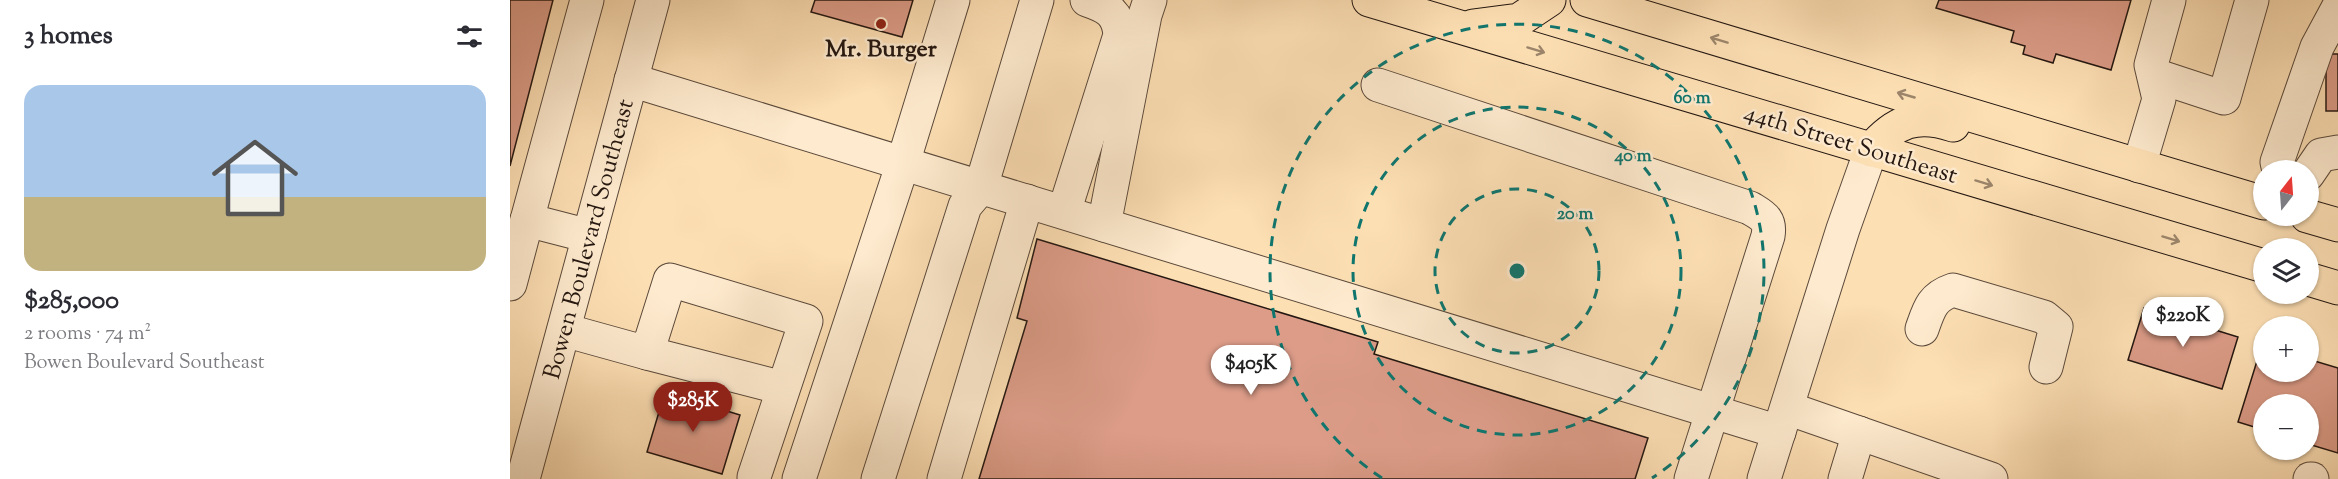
<!DOCTYPE html>
<html lang="en">
<head>
<meta charset="utf-8">
<style>
	body { margin:0; font-family:"Sorts Mill Goudy",serif; background:#f2f2f3; color:#2b2b33; height:100vh; display:flex; flex-direction:column; font-size:22px; white-space:nowrap }
	* { box-sizing:border-box; margin:0 }
	p { font-size:20px; color:#7c7c81 }
	.icon { flex:none; width:33px; height:33px; fill:none; stroke:currentColor; stroke-width:2; stroke-linecap:round; stroke-linejoin:round }
	.map { position:relative; flex:1; overflow:hidden }
	.details { display:flex; flex-direction:column; background:#fff; width:510px }
	.details>* { flex:none }
	.needle { width:39px; rotate:17deg }
	.controls { position:absolute; left:1743px; top:160px; display:grid; gap:12px }
	.controls a { display:grid; place-items:center; width:66px; height:66px; border-radius:50%; background:#fff; box-shadow:0 2px 4px #0004; font-size:30px }
	.price { position:absolute; translate:-50% -51px; padding:0 14px; border-radius:21px; background:#fff; color:#222; font-size:20px; line-height:39px; filter:drop-shadow(0 2px 3px #0008) }
	.price::after { content:''; position:absolute; left:50%; top:36px; width:18px; height:14px; margin-left:-9px; background:inherit; clip-path:polygon(0 0,100% 0,50% 100%) }
	.price.selected { background:#8f2418; color:#fff }
	ul { padding:0; list-style:none }
	li { display:grid; align-content:center; gap:12px; height:318px; padding:0 24px }
	li span { display:grid; place-items:center; height:186px; border-radius:18px; color:#555 }
	li>.icon { margin-inline-start:auto }
	span .icon { width:108px; height:108px; fill:#fffc; stroke-width:1 }
	li b { font-size:26px }
	h2 { display:flex; justify-content:space-between; align-items:center; height:72px; padding:0 24px; font-size:26px }
	main { display:flex; flex:1; min-height:0 }
	.map>svg:first-child { display:block }
	.building { fill:#dc9c88; stroke:#241711; stroke-width:1.5 }
	.lines { fill:none; stroke-linecap:round; stroke-linejoin:round }
	.minor-casing { stroke:#5a493a; stroke-width:35 }
	.major-casing { stroke:#241711; stroke-width:35 }
	.minor { stroke:#feeace; stroke-width:33 }
	.major { stroke:#fddfb4; stroke-width:33 }
	.oneway { stroke:#9b856b }
	.ring { fill:none; stroke:#0f766e; stroke-width:3; stroke-dasharray:10 8 }
	.poi-dot { fill:#8f2418; stroke:#feeace; stroke-width:2 }
	.labels { text-anchor:middle; stroke-width:5; stroke-linejoin:round; paint-order:stroke }
	.poi-label { font-size:24px; font-weight:bold; fill:#241711; stroke:#feeace }
	.street-label { font-size:24px; fill:#241711; stroke:#feeace }
	.centre { fill:#0f766e; stroke:#feeace; stroke-width:3 }
	.ring-label { font-size:18px; text-anchor:middle; font-weight:bold; fill:#0f766e; stroke:#feeace; stroke-width:5; stroke-linejoin:round; paint-order:stroke }
</style>
</head>
<body>
<main>
<section class="details">
<h2>3 homes<svg class="icon" aria-label="filters" viewBox="0 0 24 24"><path d="M4 7h16M4 17h16"/><circle cx="9" cy="7" r="2"/><circle cx="15" cy="17" r="2"/></svg></h2>
<ul>
<li><span style="background:linear-gradient(#a9c7e8 60%,#c2b280 0)"><svg class="icon" aria-label="home" viewBox="0 0 24 24"><path d="M3 11l9-7 9 7M6 9v11h12V9"/></svg></span><div><b>$285,000</b><p>2 rooms · 74 m²</p><p>Bowen Boulevard Southeast</p></div></li>
</ul>
</section>
<div class="map">
<svg width="1828" height="479" viewBox="0 0 1828 479">
	<rect width="100%" height="100%" fill="#fddfb4"/>
	<filter id="stains"><feTurbulence type="fractalNoise" baseFrequency=".00333" numOctaves="4"/><feColorMatrix values="0 0 0 0 .2 0 0 0 0 .09 0 0 0 0 .02 0 0 0 .5 -.17"/></filter>
	<radialGradient id="worn" r=".72"><stop offset=".6" stop-color="#630" stop-opacity="0"/><stop offset="1" stop-color="#630" stop-opacity=".3"/></radialGradient>
	<g class="building">
		<polygon points="0,0 43,0 0,166"/>
		<polygon points="305,0 403,0 392,37 301,12"/>
		<polygon points="1429,0 1621,0 1601,70 1546,54 1543,63 1513,54 1515,46 1501,42 1504,31 1426,8"/>
		<rect x="1816" y="54" width="12" height="57"/>
		<polygon points="527,239 868,342 864,354 1138,438 1125,479 469,479 517,321 507,318"/>
		<polygon points="1634,308 1728,337 1712,389 1618,360"/>
		<polygon points="1752,345 1754,372 1798,372 1798,359 1828,368 1828,453 1798,444 1798,405 1754,405 1754,430 1728,422"/>
		<polygon points="155,392 230,415 212,474 137,452"/>
	</g>
	<g class="lines">
		<defs>
			<g id="minor">
				<polyline points="77,0 17,220 79,236"/>
				<polyline points="1644,75 1714,98 1742,0"/>
				<polyline points="121,80 1269,432"/>
				<path d="M868,85L1240,208C1253,216 1261,219 1258,236L1181,479"/>
				<polyline points="1629,166 1649,99 1641,65 1659,0"/>
				<polyline points="1769,171 1767,162 1807,47 1828,8"/>
				<polyline points="1798,174 1811,155 1828,152"/>
				<path d="M554,212L610,35C608,12 597,7 577,0"/>
				<polyline points="594,225 635,15 640,0"/>
				<polyline points="0,284 17,220"/>
				<path d="M1412,329C1419,309 1422,297 1443,290L1534,317L1546,327L1536,367"/>
				<polyline points="54,330 137,353 160,280 296,321 244,477"/>
				<polyline points="137,353 273,388"/>
				<polyline points="1277,408 1481,479"/>
				<polyline points="13,479 143,0"/>
				<polyline points="289,479 393,163 443,0"/>
				<polyline points="368,479 455,206 471,187 527,0"/>
				<polyline points="434,479 517,201"/>
				<polyline points="1254,479 1333,229 1361,150"/>
				<polyline points="1335,479 1349,433"/>
				<polyline points="1800,479 1802,479"/>
			</g>
			<g id="major">
				<polyline points="859,0 1754,266"/>
				<polyline points="1077,0 1754,203"/>
				<polyline points="963,26 1009,20 1039,0"/>
				<path d="M1361,150C1385,121 1407,113 1443,125"/>
				<polyline points="1797,216 1828,225"/>
				<polyline points="1798,279 1828,288"/>
			</g>
		</defs>
		<use href="#minor" class="minor-casing"/>
		<use href="#major" class="major-casing"/>
		<use href="#minor" class="minor"/>
		<use href="#major" class="major"/>
	</g>
	<defs><path id="oneway-shaft" d="M-6 0H5M1.5-3L5.5 0L1.5 3" fill="none" stroke-width="1.6" stroke-linecap="round" stroke-linejoin="round" transform="scale(1.5)"/></defs>
	<g class="oneway">
		<use href="#oneway-shaft" transform="translate(1209 40) rotate(-163)"/>
		<use href="#oneway-shaft" transform="translate(1026 50) rotate(17)"/>
		<use href="#oneway-shaft" transform="translate(1396 95) rotate(-164)"/>
		<use href="#oneway-shaft" transform="translate(1474 183) rotate(17)"/>
		<use href="#oneway-shaft" transform="translate(1661 239) rotate(17)"/>
	</g>
	<g class="ring">
		<circle cx="1007" cy="271" r="82"/>
		<circle cx="1007" cy="271" r="164"/>
		<path d="M872 478A247 247 0 1 1 1142 478"/>
	</g>
	<circle class="poi-dot" cx="371" cy="24" r="6"/>
	<g class="labels">
		<g class="poi-label">
			<text x="371" y="56">Mr. Burger</text>
		</g>
		<g class="street-label">
			<text transform="translate(1341 143) rotate(17)" y="8">44th Street Southeast</text>
			<text transform="translate(78 239) rotate(-75)" y="8">Bowen Boulevard Southeast</text>
		</g>
	</g>
	<circle cx="1007" cy="271" r="9" class="centre"/>
	<g class="ring-label">
		<text x="1182" y="103">60 m</text>
		<text x="1123" y="161">40 m</text>
		<text x="1065" y="219">20 m</text>
	</g>
	<rect width="100%" height="100%" filter="url(#stains)"/>
	<rect width="100%" height="100%" fill="url(#worn)"/>
</svg>
<div class="controls">
<a><svg class="needle" viewBox="-14 -14 28 28"><path d="M0-13l5 13h-10z" fill="#e53935"/><path d="M0 13l5-13h-10z" fill="#7c7c81"/></svg></a>
<a><svg class="icon" aria-label="layers" viewBox="0 0 24 24"><path d="M12 4l9 5-9 5-9-5zM3 14l9 5 9-5"/></svg></a>
<a>+</a>
<a>−</a>
</div>
<b class="price" style="left:1673px;top:348px">$220K</b>
<b class="price" style="left:741px;top:396px">$405K</b>
<b class="price selected" style="left:183px;top:433px">$285K</b>
</div>
</main>
</body>
</html>
